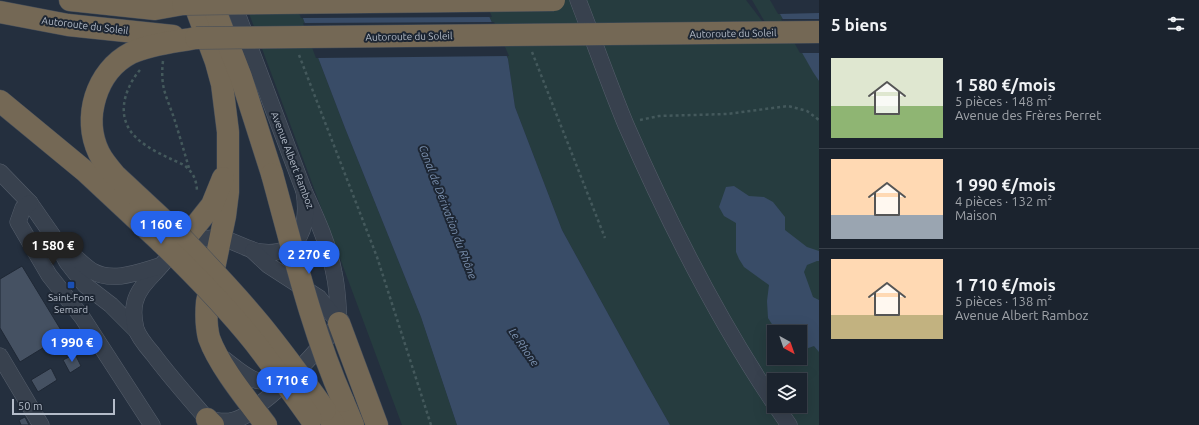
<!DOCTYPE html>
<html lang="fr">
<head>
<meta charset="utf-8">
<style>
	body { margin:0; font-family:Ubuntu,sans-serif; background:#282f3a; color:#f1f3f6; height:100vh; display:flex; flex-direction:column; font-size:15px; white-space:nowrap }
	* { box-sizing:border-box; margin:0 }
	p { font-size:13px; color:#a0a4aa }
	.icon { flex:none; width:22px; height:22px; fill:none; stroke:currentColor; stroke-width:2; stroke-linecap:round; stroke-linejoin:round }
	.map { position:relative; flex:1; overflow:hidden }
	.sheet { display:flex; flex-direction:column; background:#1b232e; width:380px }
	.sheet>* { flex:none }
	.needle { width:26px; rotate:140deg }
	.controls { position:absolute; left:767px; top:325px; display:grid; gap:8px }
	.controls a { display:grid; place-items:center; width:40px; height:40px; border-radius:0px; background:#1b232e; box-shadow:0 4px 16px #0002,0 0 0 1px #39404a; font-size:20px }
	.scale { position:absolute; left:12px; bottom:10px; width:103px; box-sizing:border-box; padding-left:4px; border:2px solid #b4bcc9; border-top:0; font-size:11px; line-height:14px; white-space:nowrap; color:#b4bcc9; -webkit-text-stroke:3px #1d2633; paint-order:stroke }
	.price { position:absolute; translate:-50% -34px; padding:0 9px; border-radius:14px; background:#2563eb; color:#fff; font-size:13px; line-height:26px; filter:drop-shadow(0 1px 2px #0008) }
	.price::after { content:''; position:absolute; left:50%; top:24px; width:12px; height:9px; margin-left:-6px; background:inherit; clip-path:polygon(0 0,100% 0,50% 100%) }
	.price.active { background:#222; color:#fff }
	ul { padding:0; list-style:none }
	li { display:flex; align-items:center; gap:12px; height:100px; padding:0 12px }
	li+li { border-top:1px solid #39404a }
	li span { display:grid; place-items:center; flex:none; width:112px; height:80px; border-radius:0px; color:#555 }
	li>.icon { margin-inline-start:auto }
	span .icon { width:48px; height:48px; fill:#fffc; stroke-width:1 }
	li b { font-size:17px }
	h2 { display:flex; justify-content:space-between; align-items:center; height:48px; padding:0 12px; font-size:17px }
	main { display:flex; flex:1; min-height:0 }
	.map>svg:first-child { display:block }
	.green { fill:#263c3f; fill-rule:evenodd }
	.water { fill:#394c67 }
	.pier { fill:#242f3e }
	.building { fill:#455162; stroke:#1f2835 }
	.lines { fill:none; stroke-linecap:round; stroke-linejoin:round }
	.minor-casing { stroke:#565f6c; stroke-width:17 }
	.highway-casing { stroke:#434c59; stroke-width:23 }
	.path { stroke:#44595c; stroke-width:2.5; stroke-dasharray:3 3; stroke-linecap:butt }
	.minor { stroke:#38414e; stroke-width:16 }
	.highway { stroke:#746855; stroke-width:22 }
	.highway-bridge-casing { stroke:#434c59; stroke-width:23; stroke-linecap:butt }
	.highway-bridge { stroke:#746855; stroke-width:22 }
	.transit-dot { fill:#1a4fb4; stroke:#1d2633; stroke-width:1.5 }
	.labels { text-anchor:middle; stroke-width:4; stroke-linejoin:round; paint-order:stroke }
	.street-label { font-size:10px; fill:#b4bcc9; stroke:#1d2633 }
	.poi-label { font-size:10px; fill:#b4bcc9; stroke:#1d2633 }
	.water-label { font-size:11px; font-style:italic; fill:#7c92b1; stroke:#1d2633 }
</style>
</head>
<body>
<main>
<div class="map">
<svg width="819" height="425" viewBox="0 0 819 425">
	<rect width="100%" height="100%" fill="#242f3e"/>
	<g class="green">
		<polygon points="244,0 296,0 345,128 421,317 457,425 402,425"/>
		<path d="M482,0H746L772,34L752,0H772L819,81V425H670L645,381L562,230L515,107L508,59ZM774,332H800V358H774ZM774,380H800V406H774Z"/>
	</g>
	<g class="water">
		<polygon points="296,0 482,0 508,59 515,107 562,230 645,381 670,425 457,425 421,317 345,128"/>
		<polygon points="772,0 819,0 819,81 813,72"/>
		<polygon points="734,186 749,196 764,197 773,202 785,217 785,230 807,247 819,251 819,261 817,261 807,265 804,272 813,297 819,300 819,352 814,346 800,351 800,332 777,332 768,318 767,301 769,285 744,267 739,259 736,252 736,223 724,216 719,207 726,187"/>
	</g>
	<g class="pier">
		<polygon points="294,0 485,0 492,17 301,18"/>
		<polygon points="770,0 819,0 819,13 778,14"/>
		<polygon points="781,19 819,19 819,53 800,53"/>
		<polygon points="494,22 509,56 316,58 303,23"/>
	</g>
	<g class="building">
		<polygon points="22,266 64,335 20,362 0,328 0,279"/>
		<polygon points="75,354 81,366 70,373 63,360"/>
		<polygon points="51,368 57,380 38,392 31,380"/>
		<polygon points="25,417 29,425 21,425 19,420"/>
	</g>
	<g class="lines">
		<defs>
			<g id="minor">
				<path d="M232,0L304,191C316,217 329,245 334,273C338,290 338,307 339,323"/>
				<path d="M578,0C594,41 609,84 626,125C667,219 717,318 774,403"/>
				<polyline points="0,172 30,203 53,236 67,262 85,285 111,305 136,330"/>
				<path d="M304,191C309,223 302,257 261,252C247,250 235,241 221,238C215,237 206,239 200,239C195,240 187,241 182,244C176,247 163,264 157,270C149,279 138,289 135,302C133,310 134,321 136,329C139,338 147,347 153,354C170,377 189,398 207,419C216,421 225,423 234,420C244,418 253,410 260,404C290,381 316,353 339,323"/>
				<polyline points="30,203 23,208 18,222 49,275 82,317 152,425"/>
				<path d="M66,248C74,256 83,265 92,271C113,283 139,272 160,266"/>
				<polyline points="253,251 268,265 319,298 339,323"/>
				<polyline points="0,356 41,425"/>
				<path d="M224,359C250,379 256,389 290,374"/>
				<polyline points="776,406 789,425"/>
			</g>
			<g id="highway">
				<polyline points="70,0 155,9 183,4"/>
				<path d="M193,0L216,62L222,84L228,132V192L225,216L207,302C206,314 206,326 209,338C219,366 248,401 266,425"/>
				<polyline points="211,0 241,77 272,174"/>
				<polyline points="0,12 68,25 173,36"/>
				<polyline points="0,101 86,172 161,242"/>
				<path d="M173,229L115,175C109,168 103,161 99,153C82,118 96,71 131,53C151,44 175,42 196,38"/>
				<polyline points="181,244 212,205 223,178"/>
				<polyline points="339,323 377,425"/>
				<polyline points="343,401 353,425"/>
				<polyline points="325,410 334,425"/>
				<polyline points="207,419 213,425"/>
			</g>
		</defs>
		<use href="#minor" class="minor-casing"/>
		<use href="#highway" class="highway-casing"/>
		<g class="path">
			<polyline points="532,52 605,238"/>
			<polyline points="299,55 377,257 431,425"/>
			<path d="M163,61C160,87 166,95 174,118C179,134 184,151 189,168"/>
			<path d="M140,70C132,79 125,93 124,105C121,135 148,148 171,159C177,162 185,164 189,170C195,175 197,185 197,192"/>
			<polyline points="640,120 659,116 727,114 788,106 807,111 819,120"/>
		</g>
		<use href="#minor" class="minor"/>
		<use href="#highway" class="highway"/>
		<defs>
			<g id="highway-bridge">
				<polyline points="183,4 554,0"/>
				<polyline points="196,38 819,32"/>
				<path d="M272,174C293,250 311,328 343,401"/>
				<path d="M173,229C203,260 233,291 260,324C283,352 304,381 325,410"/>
				<path d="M161,242C194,274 226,307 255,343C274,368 293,393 311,419"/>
			</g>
		</defs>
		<use href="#highway-bridge" class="highway-bridge-casing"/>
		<use href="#highway-bridge" class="highway-bridge"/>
	</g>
	<rect class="transit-dot" x="67" y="281" width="8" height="8" rx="2"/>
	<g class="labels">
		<g class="street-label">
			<text transform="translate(85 25) rotate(7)" y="4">Autoroute du Soleil</text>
			<text transform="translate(733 33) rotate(-1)" y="4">Autoroute du Soleil</text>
			<text transform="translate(409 36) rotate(-1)" y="4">Autoroute du Soleil</text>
			<text transform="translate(293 160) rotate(69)" y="4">Avenue Albert Ramboz</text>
		</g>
		<g class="poi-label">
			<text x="71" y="301">Saint-Fons<tspan x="71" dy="12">Semard</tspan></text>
		</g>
		<g class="water-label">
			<text transform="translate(448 212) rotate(69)" y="4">Canal de Dérivation du Rhône</text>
			<text transform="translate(524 347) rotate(55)" y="4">Le Rhone</text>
		</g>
	</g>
</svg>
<div class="controls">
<a><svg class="needle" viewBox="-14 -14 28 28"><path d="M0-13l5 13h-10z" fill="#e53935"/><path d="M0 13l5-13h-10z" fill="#a0a4aa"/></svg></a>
<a><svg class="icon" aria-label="layers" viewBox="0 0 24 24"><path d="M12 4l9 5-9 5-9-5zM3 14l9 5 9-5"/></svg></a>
</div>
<div class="scale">50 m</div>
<b class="price" style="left:161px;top:245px">1 160 €</b>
<b class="price active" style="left:53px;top:266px">1 580 €</b>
<b class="price" style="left:309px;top:275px">2 270 €</b>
<b class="price" style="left:72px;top:363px">1 990 €</b>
<b class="price" style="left:287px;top:401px">1 710 €</b>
</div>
<section class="sheet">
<h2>5 biens<svg class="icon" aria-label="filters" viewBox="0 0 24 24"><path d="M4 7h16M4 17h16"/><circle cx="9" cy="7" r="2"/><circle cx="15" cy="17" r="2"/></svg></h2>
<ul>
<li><span style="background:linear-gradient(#dfe7d0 60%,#8fb573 0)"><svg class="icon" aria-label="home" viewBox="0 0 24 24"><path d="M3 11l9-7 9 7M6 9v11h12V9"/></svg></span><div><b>1 580 €/mois</b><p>5 pièces · 148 m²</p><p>Avenue des Frères Perret</p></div></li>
<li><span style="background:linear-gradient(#ffd9b3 70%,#9aa5b1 0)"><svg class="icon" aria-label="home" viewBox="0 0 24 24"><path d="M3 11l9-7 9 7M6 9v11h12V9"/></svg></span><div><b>1 990 €/mois</b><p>4 pièces · 132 m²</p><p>Maison</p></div></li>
<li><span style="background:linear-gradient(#ffd9b3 70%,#c2b280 0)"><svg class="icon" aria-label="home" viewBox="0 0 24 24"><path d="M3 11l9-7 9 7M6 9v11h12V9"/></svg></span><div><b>1 710 €/mois</b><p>5 pièces · 138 m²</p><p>Avenue Albert Ramboz</p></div></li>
</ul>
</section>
</main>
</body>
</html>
